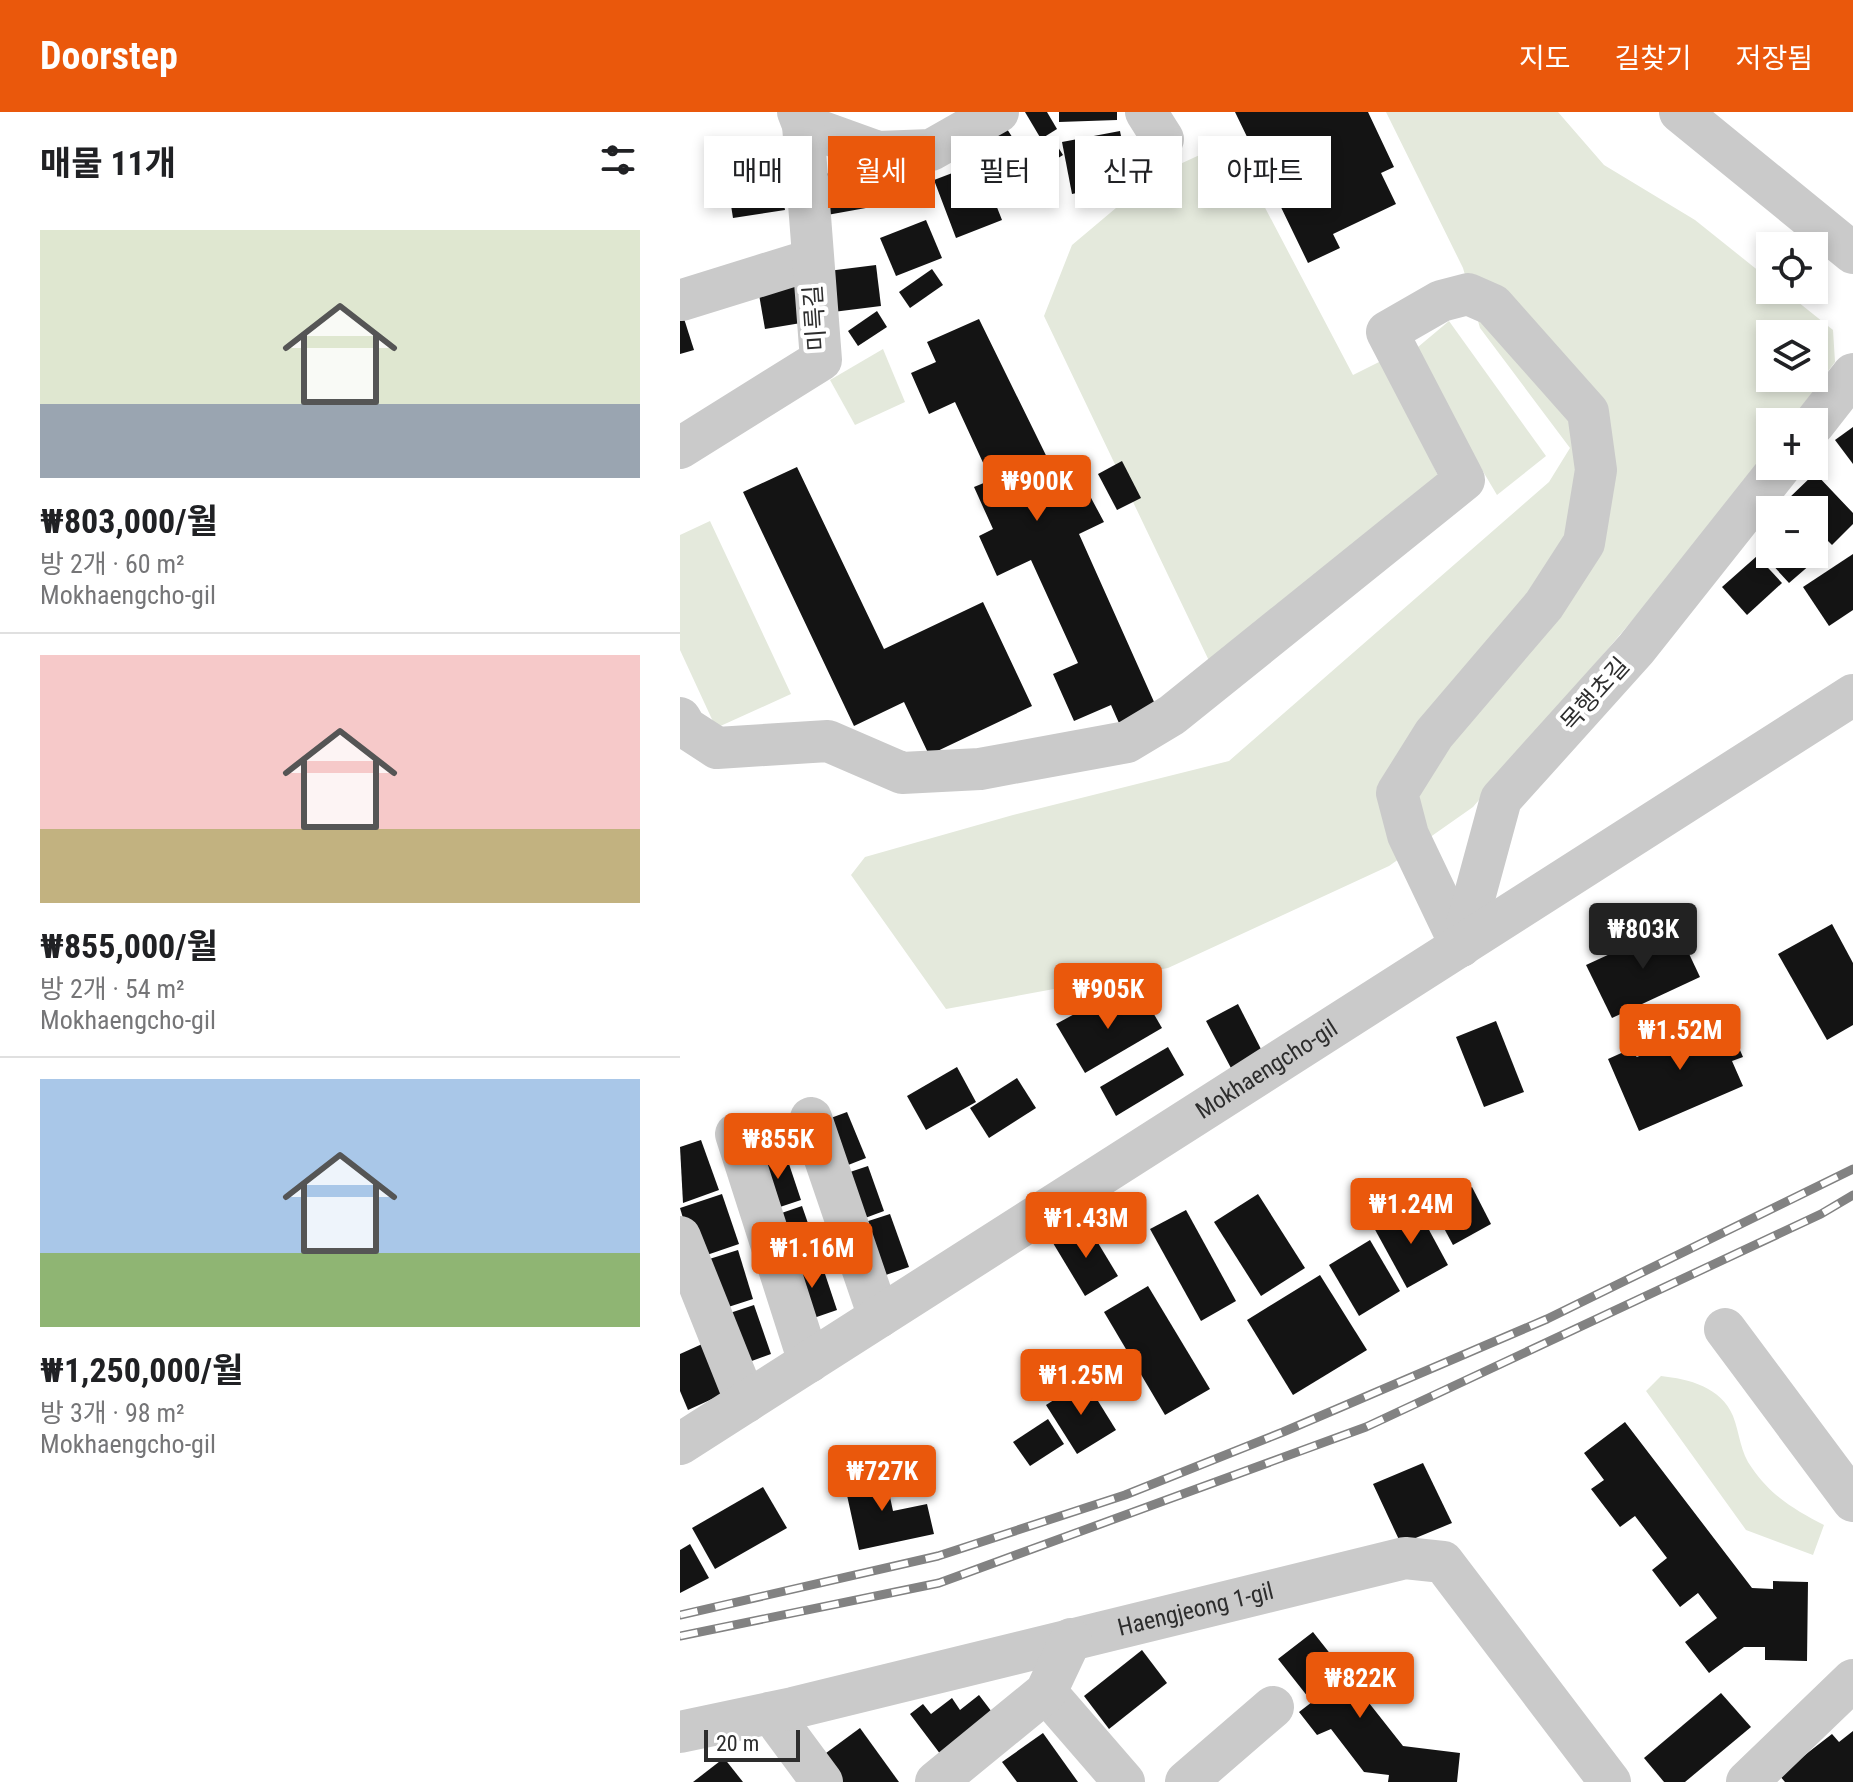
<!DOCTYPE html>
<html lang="ko">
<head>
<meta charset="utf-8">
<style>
	body { margin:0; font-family:"Roboto Condensed","Noto Sans KR",sans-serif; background:#f6f6f6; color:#202124; height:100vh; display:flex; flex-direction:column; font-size:30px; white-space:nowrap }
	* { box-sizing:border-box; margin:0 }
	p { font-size:26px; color:#757577 }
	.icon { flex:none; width:44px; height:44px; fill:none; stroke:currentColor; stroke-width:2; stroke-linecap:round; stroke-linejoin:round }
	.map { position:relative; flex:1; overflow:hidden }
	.panel { display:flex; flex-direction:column; background:#fff; width:680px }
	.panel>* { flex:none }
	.banner { position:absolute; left:24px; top:24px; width:760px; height:72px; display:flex; gap:16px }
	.tools { position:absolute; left:1076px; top:120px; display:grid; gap:16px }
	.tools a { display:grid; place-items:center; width:72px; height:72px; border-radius:0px; background:#fff; box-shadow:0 4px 12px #0003; font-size:40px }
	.scale { position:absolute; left:24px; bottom:20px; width:96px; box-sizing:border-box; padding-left:8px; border:4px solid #2d2d2d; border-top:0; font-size:22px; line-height:28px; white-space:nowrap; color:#2d2d2d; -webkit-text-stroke:6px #fff; paint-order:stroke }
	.price { position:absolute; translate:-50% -68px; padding:0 18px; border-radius:8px; background:#ea580c; color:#fff; font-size:26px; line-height:52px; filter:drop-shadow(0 2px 4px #0008) }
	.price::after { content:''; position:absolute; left:50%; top:48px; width:24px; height:18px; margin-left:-12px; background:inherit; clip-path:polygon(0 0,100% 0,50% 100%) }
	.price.on { background:#222; color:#fff }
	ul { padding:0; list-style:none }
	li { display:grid; align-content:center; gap:16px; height:424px; padding:0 40px }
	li+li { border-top:2px solid #e0e0e0 }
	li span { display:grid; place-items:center; height:248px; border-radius:0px; color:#555 }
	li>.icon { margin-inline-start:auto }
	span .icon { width:144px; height:144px; fill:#fffc; stroke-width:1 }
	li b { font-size:34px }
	h2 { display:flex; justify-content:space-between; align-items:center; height:96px; padding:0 40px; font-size:34px }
	.chip { padding:0 28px; border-radius:0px; background:#fff; box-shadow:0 4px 12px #0003; font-size:28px; line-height:72px }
	.chip.on { background:#ea580c; color:#fff }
	header { display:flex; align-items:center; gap:48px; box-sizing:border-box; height:112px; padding:0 40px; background:#ea580c; color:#fff }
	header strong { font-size:38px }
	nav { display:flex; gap:44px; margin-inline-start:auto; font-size:28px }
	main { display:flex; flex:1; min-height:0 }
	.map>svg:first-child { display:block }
	.green { fill:#e4e9dc; fill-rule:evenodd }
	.building { fill:#141414 }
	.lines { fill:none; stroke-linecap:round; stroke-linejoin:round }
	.minor { stroke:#cacaca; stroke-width:42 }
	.rail-casing { stroke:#828282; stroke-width:9 }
	.rail { stroke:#fff; stroke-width:6; stroke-dasharray:18; stroke-linecap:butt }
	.labels { text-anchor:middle; stroke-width:8; stroke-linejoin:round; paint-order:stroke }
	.street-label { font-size:24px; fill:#2d2d2d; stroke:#fff }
</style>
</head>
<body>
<header>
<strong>Doorstep</strong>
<nav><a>지도</a><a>길찾기</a><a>저장됨</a></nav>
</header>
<main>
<section class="panel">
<h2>매물 11개<svg class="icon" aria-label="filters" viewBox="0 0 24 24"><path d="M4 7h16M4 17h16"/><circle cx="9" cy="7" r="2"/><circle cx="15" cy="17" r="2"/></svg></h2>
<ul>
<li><span style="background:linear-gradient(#dfe7d0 70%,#9aa5b1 0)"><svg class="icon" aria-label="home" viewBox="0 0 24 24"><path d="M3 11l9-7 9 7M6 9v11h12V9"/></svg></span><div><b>₩803,000/월</b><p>방 2개 · 60 m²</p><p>Mokhaengcho-gil</p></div></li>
<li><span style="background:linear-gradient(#f6c9c9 70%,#c2b280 0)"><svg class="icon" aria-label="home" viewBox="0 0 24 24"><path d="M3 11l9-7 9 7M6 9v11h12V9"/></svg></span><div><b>₩855,000/월</b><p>방 2개 · 54 m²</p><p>Mokhaengcho-gil</p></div></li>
<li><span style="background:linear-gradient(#a9c7e8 70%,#8fb573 0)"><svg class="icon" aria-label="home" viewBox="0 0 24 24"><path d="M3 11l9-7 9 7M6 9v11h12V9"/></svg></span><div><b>₩1,250,000/월</b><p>방 3개 · 98 m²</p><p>Mokhaengcho-gil</p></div></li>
</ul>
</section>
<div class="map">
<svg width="1173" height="1670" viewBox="0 0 1173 1670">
	<rect width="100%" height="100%" fill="#fff"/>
	<g class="green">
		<path d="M706,0H878L924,53L1015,108L1090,168V178H1103L1153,218L1155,250L1110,310H1090V338L1037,409L793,695L709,754L488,856L266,897L171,763L185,745L333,703L549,649L869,370L890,336L800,216L783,156ZM1090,222H1134V266H1090Z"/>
		<polygon points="550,29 673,263 703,248 761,370 532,555 364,204 392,133 474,64"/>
		<polygon points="769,209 866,344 817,383 732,240"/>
		<polygon points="203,237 225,290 175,313 150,268"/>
		<polygon points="30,409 111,582 36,616 0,538 0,423"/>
		<path d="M981,1264C1009,1267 1041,1275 1053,1304C1060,1322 1060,1340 1072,1356C1091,1384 1115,1398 1144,1413L1133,1443L1066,1418L966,1279Z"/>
	</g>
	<g class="building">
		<polygon points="345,0 367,0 377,17 361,27"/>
		<polygon points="379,0 437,0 437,8 379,10"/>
		<polygon points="555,0 688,0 714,55 701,61 716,92 653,122 660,136 628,151"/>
		<polygon points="322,9 343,42 371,24 383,43 330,76 298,24"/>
		<polygon points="440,19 450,70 392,82 382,30"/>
		<polygon points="243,51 250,86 204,95 197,61"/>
		<polygon points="97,54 105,98 53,106 46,62"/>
		<polygon points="189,54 197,94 147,103 139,63"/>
		<polygon points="275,60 280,75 305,65 322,108 276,126 254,68"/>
		<polygon points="246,108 262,146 216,164 200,126"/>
		<polygon points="196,153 201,194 145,201 140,160"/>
		<polygon points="252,157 263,173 230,196 219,180"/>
		<polygon points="120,164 127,210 85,217 77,171"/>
		<polygon points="0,194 14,238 0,242"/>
		<polygon points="197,199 207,215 178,234 168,219"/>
		<polygon points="299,207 384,380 403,371 424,410 399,422 479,601 442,618 431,593 394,609 373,562 398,551 351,448 317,464 299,424 313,417 294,375 311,368 275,290 249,302 231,261 256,250 247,230"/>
		<polygon points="1173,315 1173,352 1155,328"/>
		<polygon points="442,349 461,386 437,398 418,362"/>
		<polygon points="117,355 204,537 303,490 352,594 249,643 224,590 174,614 63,380"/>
		<polygon points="1135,361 1173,401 1173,412 1152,433 1134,415 1134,398 1117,398 1107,388"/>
		<polygon points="1134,426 1146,439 1109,471 1089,449 1096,442 1134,442"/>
		<polygon points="1173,442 1173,498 1149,514 1123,475"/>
		<polygon points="1077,444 1102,471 1067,503 1042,475"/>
		<polygon points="995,812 1020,865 932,906 906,853"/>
		<polygon points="1152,812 1173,851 1173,913 1147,928 1098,842"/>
		<polygon points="464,885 482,916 405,961 376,912 400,899"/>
		<polygon points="558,892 582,939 551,956 526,909"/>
		<polygon points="1042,897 1063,945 1052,949 1063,974 959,1019 928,947 948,938 957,945 1011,922 1007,912"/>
		<polygon points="816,909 844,980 804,995 776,925"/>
		<polygon points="488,935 504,963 436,1004 420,975"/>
		<polygon points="277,955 296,990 246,1018 227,984"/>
		<polygon points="337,966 356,996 309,1026 290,996"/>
		<polygon points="167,1000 186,1046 158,1057 140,1010"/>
		<polygon points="21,1028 39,1078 3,1091 0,1035"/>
		<polygon points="105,1040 121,1088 91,1098 75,1051"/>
		<polygon points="188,1054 204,1099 177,1109 161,1063"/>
		<polygon points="792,1075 811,1112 773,1133 753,1096"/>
		<polygon points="42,1082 59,1132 15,1147 0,1096"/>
		<polygon points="578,1082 625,1156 581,1184 534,1110"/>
		<polygon points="735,1092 768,1153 727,1176 693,1114"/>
		<polygon points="122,1094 138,1140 107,1152 90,1105"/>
		<polygon points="506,1098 556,1189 521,1209 470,1117"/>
		<polygon points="210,1102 229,1155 197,1166 179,1112"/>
		<polygon points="406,1111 438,1164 405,1184 373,1131"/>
		<polygon points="690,1128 720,1179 679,1204 649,1153"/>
		<polygon points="58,1138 73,1187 39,1198 23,1149"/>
		<polygon points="140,1147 157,1198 125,1209 108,1158"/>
		<polygon points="640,1163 687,1238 613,1283 567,1208"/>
		<polygon points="468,1174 530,1277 485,1303 424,1200"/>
		<polygon points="74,1193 91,1242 58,1254 41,1204"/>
		<polygon points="31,1228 54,1277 8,1298 0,1279 0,1242"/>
		<polygon points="405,1268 436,1318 397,1342 366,1293"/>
		<polygon points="368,1307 384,1332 350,1354 333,1330"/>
		<polygon points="945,1310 1072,1476 1093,1477 1093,1469 1128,1470 1127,1549 1085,1548 1085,1535 1064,1535 1029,1561 1005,1530 1037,1506 1018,1481 1000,1495 972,1458 987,1446 955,1404 940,1415 911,1377 924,1368 904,1341"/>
		<polygon points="743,1351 772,1411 721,1432 693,1372"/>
		<polygon points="204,1357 213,1399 247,1392 254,1422 179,1438 163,1365"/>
		<polygon points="83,1375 107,1416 35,1457 12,1416"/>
		<polygon points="10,1432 29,1466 0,1481 0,1438"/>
		<polygon points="633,1520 723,1634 780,1641 777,1670 708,1670 709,1663 684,1660 651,1617 637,1623 619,1600 632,1590 598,1547"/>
		<polygon points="462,1538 487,1571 429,1617 404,1584"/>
		<polygon points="1041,1581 1071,1615 1005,1670 984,1670 964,1646"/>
		<polygon points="299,1583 318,1608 264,1647 230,1602 243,1592 251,1602 272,1586 280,1598"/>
		<polygon points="180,1616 219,1670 161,1670 142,1644"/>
		<polygon points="1173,1619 1173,1670 1105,1670 1099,1663 1152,1622 1159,1630"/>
		<polygon points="363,1621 398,1670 337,1670 322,1650"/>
		<polygon points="44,1646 63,1670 13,1670"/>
	</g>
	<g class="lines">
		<g class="minor">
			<polyline points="466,0 483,27"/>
			<polyline points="1000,0 1173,141"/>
			<polyline points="123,13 198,40 251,38 318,0"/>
			<polyline points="2,188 131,148"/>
			<polyline points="1134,312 1173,262"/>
			<polyline points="0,336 141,248 123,13 118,0"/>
			<polyline points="0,606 6,616 37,636 148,629 222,661 300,657 447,630 492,603 784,368 707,220 761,189 788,182 813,193 908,300 916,358 904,431 864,493 754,622 717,681 728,723 781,834"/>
			<polyline points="781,834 821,687 956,537 1101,354"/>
			<polyline points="131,1006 199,1205"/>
			<polyline points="56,1022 129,1250"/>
			<polyline points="0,1125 66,1290"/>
			<polyline points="1045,1217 1173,1389"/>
			<path id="s1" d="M0,1332L1173,583"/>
			<polyline points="366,1580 444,1670"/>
			<polyline points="91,1601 142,1670"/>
			<path id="s2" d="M0,1620L113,1596L725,1446L763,1450L930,1670"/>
			<polyline points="256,1670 366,1580 391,1527"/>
			<polyline points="506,1670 593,1595"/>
			<polyline points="1067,1670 1173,1568"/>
		</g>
		<defs>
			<g id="rail">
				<polyline points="0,1503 258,1444 445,1383 603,1320 867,1207 1173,1057"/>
				<polyline points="0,1524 259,1471 686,1315 1141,1102 1173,1083"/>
			</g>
		</defs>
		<use href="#rail" class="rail-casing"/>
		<use href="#rail" class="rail"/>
	</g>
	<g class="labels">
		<g class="street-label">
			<text transform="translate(135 206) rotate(-94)" y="8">미륵길</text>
			<text transform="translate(915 582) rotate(-48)" y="8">목행초길</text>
			<text dy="8" stroke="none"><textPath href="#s1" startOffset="696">Mokhaengcho-gil</textPath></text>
			<text dy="8" stroke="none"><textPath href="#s2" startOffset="530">Haengjeong 1-gil</textPath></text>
		</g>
	</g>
</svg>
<div class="tools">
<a><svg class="icon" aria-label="locate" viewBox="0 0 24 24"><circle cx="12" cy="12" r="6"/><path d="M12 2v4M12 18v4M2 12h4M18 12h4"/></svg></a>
<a><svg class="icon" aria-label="layers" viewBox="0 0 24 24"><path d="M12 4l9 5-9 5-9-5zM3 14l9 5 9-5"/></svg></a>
<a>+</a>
<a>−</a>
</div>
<div class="scale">20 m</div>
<b class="price" style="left:357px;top:411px">₩900K</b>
<b class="price on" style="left:963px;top:859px">₩803K</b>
<b class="price" style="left:428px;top:919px">₩905K</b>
<b class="price" style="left:1000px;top:960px">₩1.52M</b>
<b class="price" style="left:98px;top:1069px">₩855K</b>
<b class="price" style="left:731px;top:1134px">₩1.24M</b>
<b class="price" style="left:406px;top:1148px">₩1.43M</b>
<b class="price" style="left:132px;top:1178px">₩1.16M</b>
<b class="price" style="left:401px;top:1305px">₩1.25M</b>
<b class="price" style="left:202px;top:1401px">₩727K</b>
<b class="price" style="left:680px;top:1608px">₩822K</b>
<div class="banner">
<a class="chip">매매</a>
<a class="chip on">월세</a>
<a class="chip">필터</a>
<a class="chip">신규</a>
<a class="chip">아파트</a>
</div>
</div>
</main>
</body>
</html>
